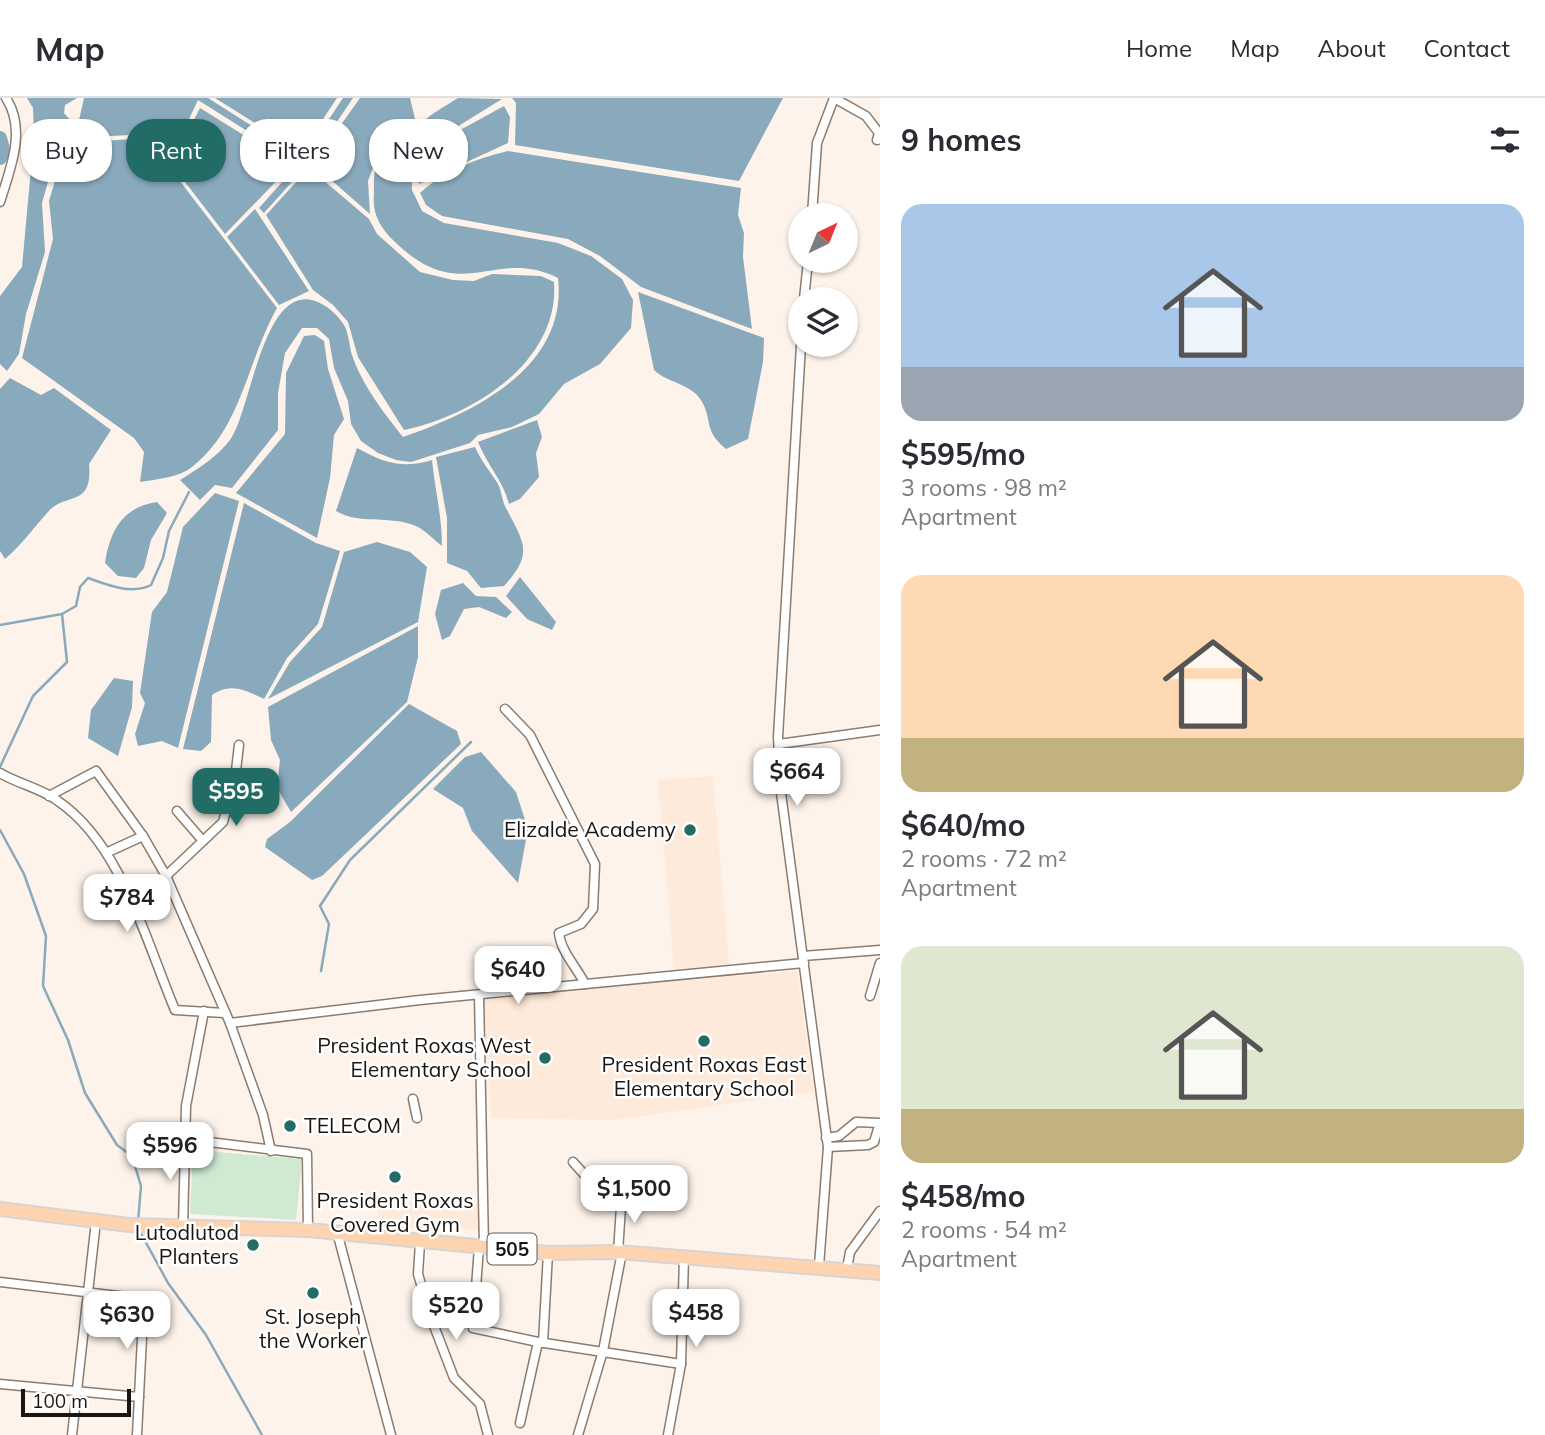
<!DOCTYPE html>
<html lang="en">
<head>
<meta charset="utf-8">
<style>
	body { margin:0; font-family:Mulish,sans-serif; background:#f2f2f3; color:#2b2b33; height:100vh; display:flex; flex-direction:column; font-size:26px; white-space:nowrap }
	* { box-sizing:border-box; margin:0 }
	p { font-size:23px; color:#7c7c81 }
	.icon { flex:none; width:38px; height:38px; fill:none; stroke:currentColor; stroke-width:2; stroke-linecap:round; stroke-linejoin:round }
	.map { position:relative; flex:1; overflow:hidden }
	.drawer { display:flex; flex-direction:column; background:#fff; width:665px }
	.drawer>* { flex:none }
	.guide { position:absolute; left:21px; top:21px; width:665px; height:63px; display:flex; gap:14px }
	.needle { width:46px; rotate:43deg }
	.tools { position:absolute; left:788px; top:105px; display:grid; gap:14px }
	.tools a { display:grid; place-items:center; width:70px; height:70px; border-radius:50%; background:#fff; box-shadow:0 2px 5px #0004; font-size:35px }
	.scale { position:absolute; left:21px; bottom:18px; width:110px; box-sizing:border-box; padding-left:7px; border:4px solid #1a1510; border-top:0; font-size:19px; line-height:24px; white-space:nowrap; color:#1a1510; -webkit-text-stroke:5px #fff; paint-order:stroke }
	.price { position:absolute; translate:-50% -60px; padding:0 16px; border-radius:14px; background:#fff; color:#222; font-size:23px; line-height:46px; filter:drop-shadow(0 2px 4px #0008) }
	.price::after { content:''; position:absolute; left:50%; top:42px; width:21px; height:16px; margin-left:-10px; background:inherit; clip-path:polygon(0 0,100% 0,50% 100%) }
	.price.on { background:#226c66; color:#fff }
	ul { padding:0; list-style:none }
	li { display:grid; align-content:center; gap:14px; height:371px; padding:0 21px }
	li span { display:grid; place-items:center; height:217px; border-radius:21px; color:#555 }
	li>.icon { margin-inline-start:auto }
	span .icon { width:126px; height:126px; fill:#fffc; stroke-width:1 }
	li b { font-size:30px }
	h2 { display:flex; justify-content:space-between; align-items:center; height:84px; padding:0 21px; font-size:30px }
	.pill { padding:0 24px; border-radius:28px; background:#fff; box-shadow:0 2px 5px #0004; font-size:24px; line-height:63px }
	.pill.on { background:#226c66; color:#fff }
	header { display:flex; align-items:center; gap:42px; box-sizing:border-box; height:98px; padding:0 35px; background:#fff; border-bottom:2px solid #e1e1e2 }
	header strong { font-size:33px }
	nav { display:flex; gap:38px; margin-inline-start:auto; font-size:24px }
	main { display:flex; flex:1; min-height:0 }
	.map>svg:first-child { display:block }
	.built { fill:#fdeada }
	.green { fill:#d0ead2 }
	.water { fill:#89a9bc }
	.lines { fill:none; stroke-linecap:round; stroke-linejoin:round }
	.stream { stroke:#89a9bc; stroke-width:2.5 }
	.river { stroke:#89a9bc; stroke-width:14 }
	.street-casing { stroke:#8b7c6f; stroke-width:11 }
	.primary-casing { stroke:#d6d5d4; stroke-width:16 }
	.street { stroke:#fff; stroke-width:8 }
	.primary { stroke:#fed4b0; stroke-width:12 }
	.poi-dot { fill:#226c66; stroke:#fff; stroke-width:2.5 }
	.labels { text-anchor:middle; stroke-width:5; stroke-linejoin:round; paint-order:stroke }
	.shield { fill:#fff; stroke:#5f5b58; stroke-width:2 }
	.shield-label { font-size:19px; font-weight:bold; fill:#1a1510 }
	.poi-label { font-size:21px; fill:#1a1510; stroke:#fff; text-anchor:end }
</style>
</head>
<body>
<header>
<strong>Map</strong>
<nav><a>Home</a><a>Map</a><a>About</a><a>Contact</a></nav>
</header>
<main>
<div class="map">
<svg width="880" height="1337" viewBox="0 0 880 1337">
	<rect width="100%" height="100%" fill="#fdf3ea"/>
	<g class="built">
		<polygon points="713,678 729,867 674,871 658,682"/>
		<polygon points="797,873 814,994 613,1022 491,1020 484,900"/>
		<polygon points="378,1104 477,1108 480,1132 378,1129"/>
	</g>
	<polygon class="green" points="193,1052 302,1061 296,1122 190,1116"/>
	<g class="water">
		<polygon points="27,0 77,0 65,7 64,15 73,25 59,45 42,105 45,154 26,216 19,256 7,273 0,266 0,198 22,169 34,37 33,10"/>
		<polygon points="84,0 208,0 298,57 295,63 198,2 183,34 75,40"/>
		<polygon points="215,0 337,0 301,54"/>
		<polygon points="343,0 353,0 309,65 264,115 259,110 301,63"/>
		<polygon points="360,0 410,0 415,21 374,67 368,83 370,116 313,66"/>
		<path d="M458,0L502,1L439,40L412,63V92L422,113L444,125L558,145L591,158L622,181L633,202L631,230L600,266L564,286L539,316L512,329L478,337L470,345L411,364L396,362L378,355L361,343L351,326L348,303L334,270L329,241L317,230H302L285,255L278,295V332L232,390L215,387L200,402L180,382C198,371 218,358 230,342C251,313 263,185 315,203C327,207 337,216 344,227C349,235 349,248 352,257C362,287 384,315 403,339C474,315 568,269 558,180C494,148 462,210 394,143C380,129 372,116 374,96C374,88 373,75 377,69C380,63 387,58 391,53C416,27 428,18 458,0Z"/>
		<polygon points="512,0 783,0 739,83 515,47 516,5"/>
		<polygon points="504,8 510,19 508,45 419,86 415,66 442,42"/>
		<polygon points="200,10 292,67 225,136 152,41 186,37"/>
		<path d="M147,40L277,210C247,263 242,330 192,369C178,380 157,381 140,384L144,354L134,340L22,260L53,141L49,103L64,52L73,45Z"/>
		<path d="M508,53L741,90L738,117L744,135L743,159L752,231L641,189L600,158L568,141L442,118L426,107L420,95C442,74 478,60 508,53Z"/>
		<path d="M309,70L369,121L377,136L420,174L453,182L474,183L492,176L541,178L554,184C560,263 473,318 404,332L358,259L348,224L333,207L313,192L266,117Z"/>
		<polygon points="255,111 309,193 279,207 227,139"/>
		<path d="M638,194L764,240L763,264L748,341L726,351C703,332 713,322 701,302C690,285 667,285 654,272Z"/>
		<polygon points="315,237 324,243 328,271 344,321 334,337 330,380 317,440 236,395 285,336 286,275 304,238"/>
		<path d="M10,280L41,297L54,290L111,332L89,366C93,411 65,393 47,415C32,432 23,445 5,461L0,453V291Z"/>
		<path d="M537,322L542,339L536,355L539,379L520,401L509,406C503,382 487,367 478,344Z"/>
		<path d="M475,349C481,363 490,373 498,386C502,394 502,404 507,412C525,446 533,456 504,488L481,490L467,473L447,465V420L436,359Z"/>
		<path d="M357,350C384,365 402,371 432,362C435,392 442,418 442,448C434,442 425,432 416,428C391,417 359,427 336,413Z"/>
		<polygon points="215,395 239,403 178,650 162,643 138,648 135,636 145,605 140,595 152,514 167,494 183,429"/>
		<path d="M157,404L167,415L151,442L144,470L136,480L118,478L105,465C110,432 123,409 157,404Z"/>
		<path d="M244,405L316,445L340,453L318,526L287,560L264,601C245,592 231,584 212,597L211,644L201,653L183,651Z"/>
		<polygon points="377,444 410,454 427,469 418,524 268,601 290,564 322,529 344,454"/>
		<polygon points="520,479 556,524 552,532 527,521 506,498"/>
		<polygon points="463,485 476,498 496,499 512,514 506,520 479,509 464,511 450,538 442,542 435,516 441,492"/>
		<polygon points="418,528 418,559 407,604 291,714 277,690 280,662 271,642 268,609"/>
		<polygon points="114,580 133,583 132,609 118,658 88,640 91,612"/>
		<polygon points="409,606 457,633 461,646 322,778 312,782 265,749 267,741 290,724"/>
		<polygon points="481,654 516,694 528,731 518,785 472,733 463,710 433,691 465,659"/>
	</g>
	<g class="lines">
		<g class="stream">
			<path d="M0,527L62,516L76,508L80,489L88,480C108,487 131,497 151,487L163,460L169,433L189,394"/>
			<polyline points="0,669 33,598 67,564 62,516"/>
			<polyline points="0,732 24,776 46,838 43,888 68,942 85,995 117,1047 132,1058 141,1088 138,1124"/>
			<polyline points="321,873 329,826 320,808 350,762 471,644"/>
			<polyline points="138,1130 168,1185 206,1237 262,1337"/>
		</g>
		<polyline class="river" points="0,40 3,51 0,60"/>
		<defs>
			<g id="street">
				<polyline points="834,0 866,18 879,35 877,42"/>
				<path d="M0,104C10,71 27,32 6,0"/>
				<polyline points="812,117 817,45 834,0"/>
				<polyline points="804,201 808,163"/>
				<polyline points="801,247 778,639 781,695 828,1049 819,1168"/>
				<path d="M505,611L530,637L595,766L593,811L581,826L559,835C561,854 576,868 585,886"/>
				<polyline points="779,646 880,632"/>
				<path d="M0,675C18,686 41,690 58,703C121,746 146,843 175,912L224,915"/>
				<polyline points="49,698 96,673 143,738 166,778 230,925 263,1017 271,1053"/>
				<polyline points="177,713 203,743"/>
				<polyline points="108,754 143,738"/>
				<polyline points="166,778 223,724 235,681 239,647"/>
				<polyline points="803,858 880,852"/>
				<polyline points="479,897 484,1149"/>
				<polyline points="870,898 880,865"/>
				<polyline points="230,925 420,902 804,865"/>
				<polyline points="413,1001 417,1020"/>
				<polyline points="826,1040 839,1038 856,1024 880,1025 874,1044 868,1047 828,1049"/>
				<polyline points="185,1041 307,1056 308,1132"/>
				<polyline points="573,1064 601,1095 620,1100"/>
				<polyline points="183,1128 186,1008 204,913"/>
				<polyline points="337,1134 391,1337"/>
				<polyline points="420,1145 418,1176 431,1220 454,1280 480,1306 488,1337"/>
				<polyline points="479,1149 473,1230 538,1244 681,1266"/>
				<polyline points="618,1154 622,1094"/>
				<polyline points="847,1171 850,1154 880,1113"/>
				<polyline points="0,1184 144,1201 137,1337"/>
				<polyline points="543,1245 548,1155"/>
				<polyline points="0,1286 139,1299"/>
				<polyline points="520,1325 538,1244"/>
				<polyline points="72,1337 96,1123"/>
				<polyline points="578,1337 603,1253 622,1154"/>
				<polyline points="668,1337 681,1266 684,1159"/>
			</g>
			<polyline id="primary" points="0,1111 129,1127 308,1132 548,1155 618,1154 880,1175"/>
		</defs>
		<use href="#street" class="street-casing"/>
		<use href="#primary" class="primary-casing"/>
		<use href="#street" class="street"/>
		<use href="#primary" class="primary"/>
	</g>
	<g class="poi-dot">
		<circle cx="690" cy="732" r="7"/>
		<circle cx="704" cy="943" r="7"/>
		<circle cx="545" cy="960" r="7"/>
		<circle cx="290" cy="1028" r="7"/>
		<circle cx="395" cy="1079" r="7"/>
		<circle cx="253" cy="1147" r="7"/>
		<circle cx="313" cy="1195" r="7"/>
	</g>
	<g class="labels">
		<rect class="shield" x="487.5" y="1135.5" width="49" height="31" rx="5"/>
		<g class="shield-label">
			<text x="512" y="1158">505</text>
		</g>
		<g class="poi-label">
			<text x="676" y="739">Elizalde Academy</text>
			<text x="531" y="955">President Roxas West<tspan x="531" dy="24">Elementary School</tspan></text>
			<text x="704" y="974" text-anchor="middle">President Roxas East<tspan x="704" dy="24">Elementary School</tspan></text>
			<text x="304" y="1035" text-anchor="start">TELECOM</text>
			<text x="395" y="1110" text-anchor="middle">President Roxas<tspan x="395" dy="24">Covered Gym</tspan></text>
			<text x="239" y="1142">Lutodlutod<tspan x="239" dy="24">Planters</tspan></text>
			<text x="313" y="1226" text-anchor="middle">St. Joseph<tspan x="313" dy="24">the Worker</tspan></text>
		</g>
	</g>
</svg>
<div class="tools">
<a><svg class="needle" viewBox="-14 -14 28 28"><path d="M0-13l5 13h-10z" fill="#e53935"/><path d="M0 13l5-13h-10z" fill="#7c7c81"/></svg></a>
<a><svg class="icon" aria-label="layers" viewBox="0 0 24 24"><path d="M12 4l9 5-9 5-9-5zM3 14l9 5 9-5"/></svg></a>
</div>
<div class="scale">100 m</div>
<b class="price" style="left:797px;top:710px">$664</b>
<b class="price on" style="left:236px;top:730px">$595</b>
<b class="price" style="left:127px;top:836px">$784</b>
<b class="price" style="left:518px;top:908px">$640</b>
<b class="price" style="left:170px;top:1084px">$596</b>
<b class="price" style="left:634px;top:1127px">$1,500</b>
<b class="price" style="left:456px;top:1244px">$520</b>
<b class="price" style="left:696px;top:1251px">$458</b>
<b class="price" style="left:127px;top:1253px">$630</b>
<div class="guide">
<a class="pill">Buy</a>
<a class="pill on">Rent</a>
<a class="pill">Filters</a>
<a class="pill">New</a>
</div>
</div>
<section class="drawer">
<h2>9 homes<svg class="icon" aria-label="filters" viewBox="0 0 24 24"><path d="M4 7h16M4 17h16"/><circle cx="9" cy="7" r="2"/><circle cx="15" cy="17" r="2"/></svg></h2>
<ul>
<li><span style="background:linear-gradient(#a9c7e8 75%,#9aa5b1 0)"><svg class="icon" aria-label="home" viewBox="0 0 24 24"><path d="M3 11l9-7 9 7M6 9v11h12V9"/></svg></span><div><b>$595/mo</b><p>3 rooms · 98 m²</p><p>Apartment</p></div></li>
<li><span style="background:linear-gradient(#ffd9b3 75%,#c2b280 0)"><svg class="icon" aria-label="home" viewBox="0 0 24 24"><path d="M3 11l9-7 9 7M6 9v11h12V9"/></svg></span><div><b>$640/mo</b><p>2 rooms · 72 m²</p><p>Apartment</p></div></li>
<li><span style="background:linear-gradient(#dfe7d0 75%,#c2b280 0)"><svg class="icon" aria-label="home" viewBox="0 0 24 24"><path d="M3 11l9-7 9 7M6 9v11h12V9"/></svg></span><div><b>$458/mo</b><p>2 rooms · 54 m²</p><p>Apartment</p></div></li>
</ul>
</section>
</main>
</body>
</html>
